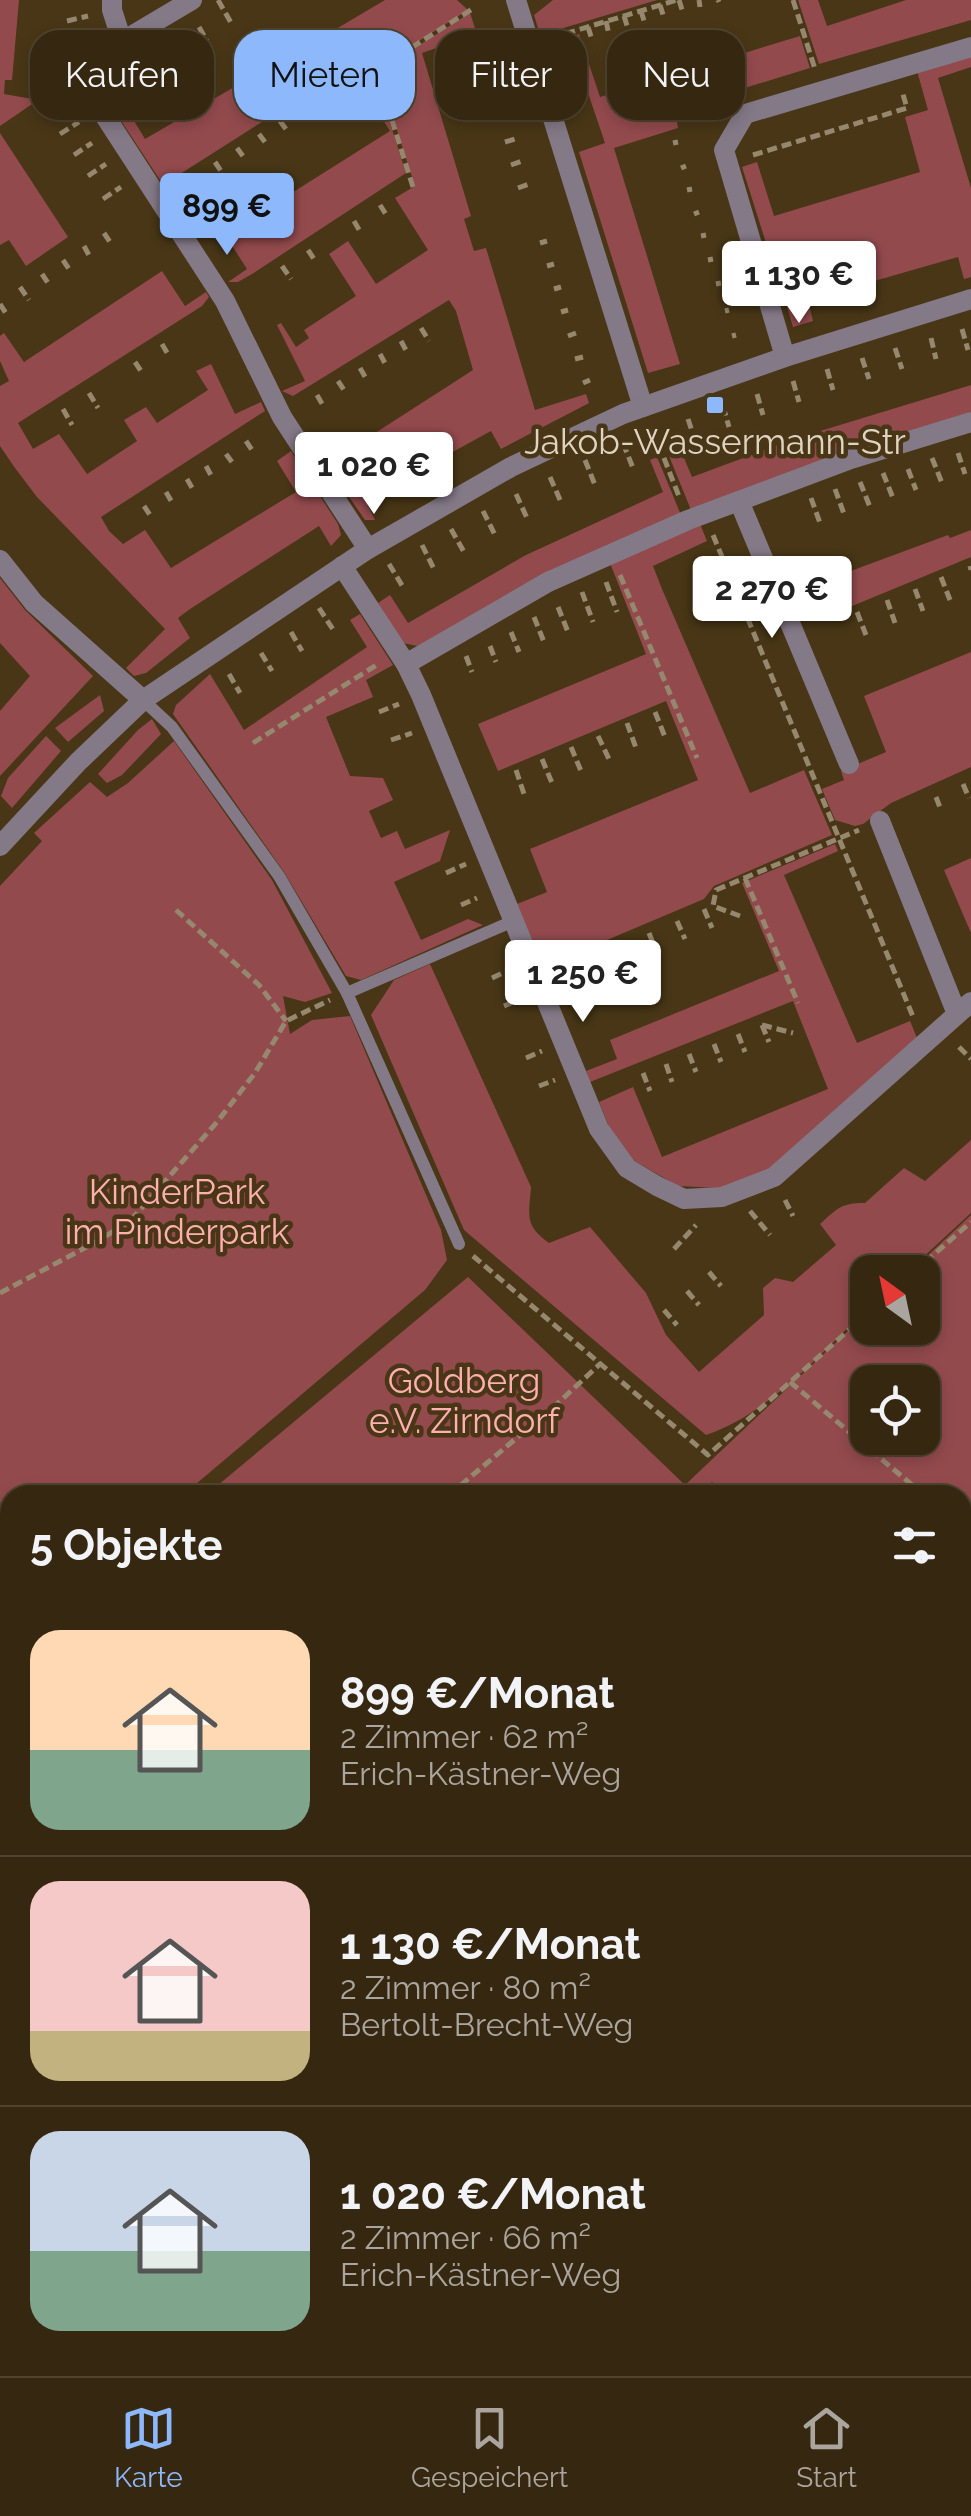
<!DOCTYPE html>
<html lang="de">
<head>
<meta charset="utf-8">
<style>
	body { margin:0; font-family:Raleway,sans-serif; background:#41341e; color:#f1f3f6; height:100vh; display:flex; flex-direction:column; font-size:38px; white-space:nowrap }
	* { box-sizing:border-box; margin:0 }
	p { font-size:32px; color:#aaa69f }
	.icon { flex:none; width:55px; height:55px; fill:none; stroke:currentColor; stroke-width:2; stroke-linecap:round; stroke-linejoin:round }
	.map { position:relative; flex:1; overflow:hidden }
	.details { position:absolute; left:0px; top:1485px; width:972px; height:892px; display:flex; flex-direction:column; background:#362810; border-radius:30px 30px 0 0; box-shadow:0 5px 15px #0003,0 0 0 2px #504430 }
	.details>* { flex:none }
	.banner { position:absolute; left:30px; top:30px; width:912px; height:90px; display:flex; gap:20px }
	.needle { width:65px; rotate:327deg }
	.fabs { position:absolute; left:850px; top:1255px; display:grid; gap:20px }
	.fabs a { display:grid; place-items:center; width:90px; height:90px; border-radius:20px; background:#362810; box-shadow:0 5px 15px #0003,0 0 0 2px #504430; font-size:50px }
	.price { position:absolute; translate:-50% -85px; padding:0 22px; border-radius:10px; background:#fff; color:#222; font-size:32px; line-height:65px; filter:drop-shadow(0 2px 5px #0008) }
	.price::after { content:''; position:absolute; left:50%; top:60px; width:30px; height:22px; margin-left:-15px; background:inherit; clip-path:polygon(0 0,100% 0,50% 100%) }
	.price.active { background:#8db9fc; color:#111 }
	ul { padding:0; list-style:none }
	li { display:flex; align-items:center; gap:30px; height:250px; padding:0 30px }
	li+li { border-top:2px solid #504430 }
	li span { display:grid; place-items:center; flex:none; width:280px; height:200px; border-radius:30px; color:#555 }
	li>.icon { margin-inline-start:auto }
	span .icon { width:120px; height:120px; fill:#fffc; stroke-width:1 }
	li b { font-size:42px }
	h2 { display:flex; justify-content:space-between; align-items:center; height:120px; padding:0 30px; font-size:42px }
	.chip { padding:0 35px; border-radius:30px; background:#362810; box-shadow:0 5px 15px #0003,0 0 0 2px #504430; font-size:35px; line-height:90px }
	.chip.active { background:#8db9fc; color:#111 }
	.menu { display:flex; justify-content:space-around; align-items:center; height:140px; border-top:2px solid #504430; background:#362810; font-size:28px; color:#aaa69f }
	.menu a { display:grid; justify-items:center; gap:5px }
	.menu .active { color:#8db9fc }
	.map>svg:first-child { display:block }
	.green { fill:#934a4d; fill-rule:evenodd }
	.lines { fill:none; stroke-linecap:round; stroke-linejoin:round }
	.path { stroke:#96876f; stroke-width:5; stroke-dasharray:10 5; stroke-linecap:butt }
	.lane { stroke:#847987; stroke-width:12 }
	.street { stroke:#847987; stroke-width:20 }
	.secondary { stroke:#ae9db3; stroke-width:20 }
	.poi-dot { fill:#8db9fc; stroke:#483616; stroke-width:4 }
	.labels { text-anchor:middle; stroke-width:9; stroke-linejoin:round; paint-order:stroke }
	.poi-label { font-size:35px; fill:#dfd3c2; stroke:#483616 }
	.park-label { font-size:35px; fill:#feafaf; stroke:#483616 }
</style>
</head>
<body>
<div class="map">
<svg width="971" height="2376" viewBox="0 0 971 2376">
	<rect width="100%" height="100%" fill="#483616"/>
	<g class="green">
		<polygon points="0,0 19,0 12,80 5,80 4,94 38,100 0,126"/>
		<polygon points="385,0 457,0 468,10 373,70 406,173 252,274 238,282 228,282 247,269 213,216 228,206 241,225 390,131 358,80 373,70 364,57 169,181 160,180 108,101 102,89 104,71 145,139 272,65 257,38 269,31 287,58"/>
		<polygon points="553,0 657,0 540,35 534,15"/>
		<polygon points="798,0 818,0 827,26 906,0 971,0 971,20 819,64"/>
		<polygon points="470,13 477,34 422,53 471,216 464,219 474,251 486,248 535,410 586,394 589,403 501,449 491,431 365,500 375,520 365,520 323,459 337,450 341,455 473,370 456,311 449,300 293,396 282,391 305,381 277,325 281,323 296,347 309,338 304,330 356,296 329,254 348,241 376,284 428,250 395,198 415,186 378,71"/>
		<polygon points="579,34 600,97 800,36 810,68 696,103 700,116 677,122 678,128 614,148 680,364 648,373 579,152 605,143 569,37"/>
		<polygon points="971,56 971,67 938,78 971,188 971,277 964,279 958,257 808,300 813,321 793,327 786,304 810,295 797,258 773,265 742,167 757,162 774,216 920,172 905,117 928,110 917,71"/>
		<polygon points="0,133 68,237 26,266 9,240 0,245"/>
		<polygon points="162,271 185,306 206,292 209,297 202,306 18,423 33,449 59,434 87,474 137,441 124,420 146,407 157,423 208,390 196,371 211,364 235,414 261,402 265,411 101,517 109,531 123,544 145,530 171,568 296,492 277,461 291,451 338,524 341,535 331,546 319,526 190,609 178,618 190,638 146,673 134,676 126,668 165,629 37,497 15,468 0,446 0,386 9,381 0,361 0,336 4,333 24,362"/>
		<polygon points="971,385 971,412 849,450 691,510 667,451 679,446 692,477 794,439"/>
		<polygon points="657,457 681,515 417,646 403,643 378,603 390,595 408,623 526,555 663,492 650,460"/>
		<polygon points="700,524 707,541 653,566 662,589 750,793 804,770 832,835 714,886 704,899 543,967 517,904 547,892 530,849 698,780 666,701 498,771 478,724 646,654 610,563"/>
		<polygon points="971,530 971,557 840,611 829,579 948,535 950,538"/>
		<polygon points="0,578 25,610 93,676 0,776 0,711 30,676 0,643"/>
		<polygon points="360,614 393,665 366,680 373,697 326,717 350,776 383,778 393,800 369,811 381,838 397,831 405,849 450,830 440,861 394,882 421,940 468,919 483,925 361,980 346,976 284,872 173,714 176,705 210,674 244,730 367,647 350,620"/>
		<polygon points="971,652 971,767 891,803 863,824 855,826 835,820 822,789 844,780 841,771 886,752 864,696"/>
		<polygon points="100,695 104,711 68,742 55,728"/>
		<polygon points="152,719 161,734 122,775 107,783 98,774 138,730"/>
		<polygon points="46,736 61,751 12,808 1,796 8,778"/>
		<polygon points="174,741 272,880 332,993 305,1002 283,996 290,1034 312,1020 350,1016 441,1230 447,1260 425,1290 183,1495 10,1495 10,1671 0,1681 0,886 42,841 34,833 90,782 107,797 128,783"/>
		<polygon points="835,844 838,851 784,875 857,1043 910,1021 917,1038 769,1169 720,1188 678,1186 633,1160 610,1129 599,1102 633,1087 662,1157 828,1089 793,1001 590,1082 586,1071 617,1059 610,1040 779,971 742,883"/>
		<polygon points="971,858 971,933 944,870"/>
		<path d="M430,964L531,1187C529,1216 524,1225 549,1243L590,1227L646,1293L666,1335L699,1372L764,1315L763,1288L775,1278L793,1282L836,1245L820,1224C838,1208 841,1203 865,1203L904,1168L925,1181L971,1140V1213L907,1272H868L867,1309C819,1355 770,1413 706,1435L464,1230L371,1015L394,980Z"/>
		<path d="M971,1215V1710L962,1705V1495H728L712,1482L697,1495H206L468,1277L685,1485L867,1313L868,1328H922V1272H910ZM922,1382V1438H868V1382Z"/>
	</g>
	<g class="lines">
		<g class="path">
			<polyline points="218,0 233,26"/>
			<polyline points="679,0 683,13"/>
			<polyline points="699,0 700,7"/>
			<polyline points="718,0 719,2"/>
			<polyline points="793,0 815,69"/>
			<polyline points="660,5 664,18"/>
			<polyline points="641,11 645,24"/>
			<polyline points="624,16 628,29"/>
			<polyline points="67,21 88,16"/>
			<polyline points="606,21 609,35"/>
			<polyline points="199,27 207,41"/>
			<polyline points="588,27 592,40"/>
			<polyline points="551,38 677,0"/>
			<polyline points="173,42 182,57"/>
			<polyline points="476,48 485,44"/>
			<polyline points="147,57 156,71"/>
			<polyline points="123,71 131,86"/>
			<polyline points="483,71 493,68"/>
			<polyline points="343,81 350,92"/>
			<polyline points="324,93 332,105"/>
			<polyline points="490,95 500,92"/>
			<polyline points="303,106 310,118"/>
			<polyline points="44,110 67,95"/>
			<polyline points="497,118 508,115"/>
			<polyline points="280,121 288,132"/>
			<polyline points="60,134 79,122"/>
			<polyline points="259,134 267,145"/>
			<polyline points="505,142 515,139"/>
			<polyline points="673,143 678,142"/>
			<polyline points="237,148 245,159"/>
			<polyline points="74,155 92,143"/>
			<polyline points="753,155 907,108 902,91"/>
			<polyline points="215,162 223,174"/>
			<polyline points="511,165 522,161"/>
			<polyline points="681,168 686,166"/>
			<polyline points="88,176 106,164"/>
			<polyline points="413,187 376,70 474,8"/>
			<polyline points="518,188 529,184"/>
			<polyline points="687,190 692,189"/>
			<polyline points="103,199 121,187"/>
			<polyline points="380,205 387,216"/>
			<polyline points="694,214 699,212"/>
			<polyline points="354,221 361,233"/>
			<polyline points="104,233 112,245"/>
			<polyline points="701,236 706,235"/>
			<polyline points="540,243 547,241"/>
			<polyline points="84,246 91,259"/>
			<polyline points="308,250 316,262"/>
			<polyline points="63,260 71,272"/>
			<polyline points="708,260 713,259"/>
			<polyline points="282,266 291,279"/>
			<polyline points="547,266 554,264"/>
			<polyline points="42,274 50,286"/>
			<polyline points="716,284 721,283"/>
			<polyline points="20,287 29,300"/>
			<polyline points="554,289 561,287"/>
			<polyline points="0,304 7,315"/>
			<polyline points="725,311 729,310"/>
			<polyline points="561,312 568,310"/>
			<polyline points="421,328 429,341"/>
			<polyline points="962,329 968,350"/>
			<polyline points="568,336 576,333"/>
			<polyline points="732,336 736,335"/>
			<polyline points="931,338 936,359"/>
			<polyline points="401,341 408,354"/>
			<polyline points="162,344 169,356"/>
			<polyline points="895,348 902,369"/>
			<polyline points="380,354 387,367"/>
			<polyline points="862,358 869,379"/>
			<polyline points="575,359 583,357"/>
			<polyline points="135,362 143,374"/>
			<polyline points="360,368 367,380"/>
			<polyline points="827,369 833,390"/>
			<polyline points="338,381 346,393"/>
			<polyline points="793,381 799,402"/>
			<polyline points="583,383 590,380"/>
			<polyline points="89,393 98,408"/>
			<polyline points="757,394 763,415"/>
			<polyline points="317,395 324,407"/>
			<polyline points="723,406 729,427"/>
			<polyline points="63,409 72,425"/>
			<polyline points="688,419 695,440"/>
			<polyline points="653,430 680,499"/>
			<polyline points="246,441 254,453"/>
			<polyline points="623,443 633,468"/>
			<polyline points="958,453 965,474"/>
			<polyline points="226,454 234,465"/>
			<polyline points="932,458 942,483"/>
			<polyline points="585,460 595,485"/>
			<polyline points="206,466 213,479"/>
			<polyline points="908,469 916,490"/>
			<polyline points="883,473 893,498"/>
			<polyline points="550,477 561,502"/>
			<polyline points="187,479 194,491"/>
			<polyline points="860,482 870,507"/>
			<polyline points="835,489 844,514"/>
			<polyline points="166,492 173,504"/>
			<polyline points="516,494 527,518"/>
			<polyline points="811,498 820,523"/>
			<polyline points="144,506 152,518"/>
			<polyline points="483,511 495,535"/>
			<polyline points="451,529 464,552"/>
			<polyline points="713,535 914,1019"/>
			<polyline points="422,545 434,569"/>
			<polyline points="389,564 403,587"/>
			<polyline points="970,566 971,570"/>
			<polyline points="620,575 697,758"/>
			<polyline points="941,577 950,600"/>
			<polyline points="606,582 617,612"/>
			<polyline points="915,589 923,611"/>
			<polyline points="582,592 593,622"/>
			<polyline points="887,600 895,623"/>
			<polyline points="558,607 568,632"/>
			<polyline points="319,608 334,631"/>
			<polyline points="857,612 866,635"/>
			<polyline points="534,617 544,642"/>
			<polyline points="291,632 302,651"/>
			<polyline points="511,632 519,652"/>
			<polyline points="490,646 496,662"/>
			<polyline points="261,653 272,671"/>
			<polyline points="466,656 472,672"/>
			<polyline points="229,674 240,693"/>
			<polyline points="379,712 399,704"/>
			<polyline points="655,712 665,737"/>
			<polyline points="627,723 636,748"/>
			<polyline points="598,736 609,759"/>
			<polyline points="391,740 412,733"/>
			<polyline points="253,743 378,664"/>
			<polyline points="571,747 581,771"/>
			<polyline points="542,759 552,783"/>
			<polyline points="516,770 524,794"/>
			<polyline points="963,784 969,798"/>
			<polyline points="936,797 941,810"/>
			<polyline points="446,873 466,864"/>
			<polyline points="745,878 798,1003"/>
			<polyline points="461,905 477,898"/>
			<polyline points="704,909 712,928"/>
			<polyline points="176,910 259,985 286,1021"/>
			<polyline points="740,916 713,906 716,890 859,830"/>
			<polyline points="677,921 685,939"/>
			<polyline points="649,933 656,951"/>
			<polyline points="621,945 628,962"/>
			<polyline points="593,957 600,974"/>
			<polyline points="492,978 507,971"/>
			<polyline points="504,1006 520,999"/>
			<polyline points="762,1025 793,1033"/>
			<polyline points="762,1025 769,1042"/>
			<polyline points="738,1034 745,1052"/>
			<polyline points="714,1044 721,1062"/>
			<polyline points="959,1047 971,1059"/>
			<polyline points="689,1054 696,1072"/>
			<polyline points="526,1058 542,1051"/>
			<polyline points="666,1064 672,1082"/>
			<polyline points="643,1073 650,1091"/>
			<polyline points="539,1086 555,1080"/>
			<polyline points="785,1200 793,1216"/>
			<polyline points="750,1211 770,1235"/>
			<polyline points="674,1249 696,1225"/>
			<polyline points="473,1256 708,1455 868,1313"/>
			<polyline points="709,1272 721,1286"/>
			<polyline points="914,1272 971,1222"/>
			<polyline points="687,1291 699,1305"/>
			<polyline points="0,1293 98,1241 131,1220 217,1122 255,1073 286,1021 330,1000"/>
			<polyline points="664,1310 677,1325"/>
			<polyline points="790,1382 924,1495"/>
			<polyline points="449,1495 557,1404 601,1363"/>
			<polyline points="962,1528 971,1535"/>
			<polyline points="0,1794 10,1806"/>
			<polyline points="487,2368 494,2376"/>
		</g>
		<g class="lane">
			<polyline points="143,700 172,727 279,876 347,993 459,1244"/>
			<polyline points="347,993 511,922"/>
		</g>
		<g class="street">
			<polyline points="112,0 112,10 122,41"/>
			<path d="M192,0L101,54C89,69 88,78 92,96L225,301L282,417L368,549"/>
			<polyline points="516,0 643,407"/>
			<polyline points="785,357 724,150 745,114 971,47"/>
			<polyline points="739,501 849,764"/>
			<polyline points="0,560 34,603 143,700"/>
			<polyline points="342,566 406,664 421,695 599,1129 627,1168 657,1186 684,1199 722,1197 774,1177 971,1002"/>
			<polyline points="406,664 548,582 688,520 851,459 971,422"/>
			<polyline points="880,821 957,1014"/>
			<polyline points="0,846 78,762 143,700 368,549 511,467 623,414 785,357 971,299"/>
		</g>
		<g class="secondary">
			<polyline points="0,1863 10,1874"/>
			<polyline points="419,2368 426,2376"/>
		</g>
	</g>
	<rect class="poi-dot" x="705" y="395" width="20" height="20" rx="5"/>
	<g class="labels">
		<g class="poi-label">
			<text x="715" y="454">Jakob-Wassermann-Str</text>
		</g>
		<g class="park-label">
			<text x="177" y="1204">KinderPark<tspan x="177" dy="40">im Pinderpark</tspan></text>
			<text x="464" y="1393">Goldberg<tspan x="464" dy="40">e.V. Zirndorf</tspan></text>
		</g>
	</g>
</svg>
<div class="fabs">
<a><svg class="needle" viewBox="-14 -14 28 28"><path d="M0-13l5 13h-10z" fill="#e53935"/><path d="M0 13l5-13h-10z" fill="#aaa69f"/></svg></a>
<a><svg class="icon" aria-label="locate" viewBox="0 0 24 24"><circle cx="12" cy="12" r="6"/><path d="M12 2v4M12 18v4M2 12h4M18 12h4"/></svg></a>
</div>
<b class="price active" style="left:227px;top:258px">899 €</b>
<b class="price" style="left:799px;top:326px">1 130 €</b>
<b class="price" style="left:374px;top:517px">1 020 €</b>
<b class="price" style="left:772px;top:641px">2 270 €</b>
<b class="price" style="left:583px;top:1025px">1 250 €</b>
<div class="banner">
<a class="chip">Kaufen</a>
<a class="chip active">Mieten</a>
<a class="chip">Filter</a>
<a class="chip">Neu</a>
</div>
<section class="details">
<h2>5 Objekte<svg class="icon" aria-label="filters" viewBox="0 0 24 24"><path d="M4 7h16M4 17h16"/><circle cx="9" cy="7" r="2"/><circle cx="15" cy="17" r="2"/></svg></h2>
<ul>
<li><span style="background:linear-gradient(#ffd9b3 60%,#7fa58c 0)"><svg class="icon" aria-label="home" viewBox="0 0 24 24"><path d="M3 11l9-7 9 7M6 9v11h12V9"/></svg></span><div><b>899 €/Monat</b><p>2 Zimmer · 62 m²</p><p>Erich-Kästner-Weg</p></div></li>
<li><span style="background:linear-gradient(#f6c9c9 75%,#c2b280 0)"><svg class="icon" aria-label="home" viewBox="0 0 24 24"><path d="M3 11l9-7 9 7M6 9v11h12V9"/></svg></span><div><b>1 130 €/Monat</b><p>2 Zimmer · 80 m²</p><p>Bertolt-Brecht-Weg</p></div></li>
<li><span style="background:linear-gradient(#c9d6e8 60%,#7fa58c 0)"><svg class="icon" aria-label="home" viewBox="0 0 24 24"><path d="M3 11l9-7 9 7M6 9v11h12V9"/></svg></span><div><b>1 020 €/Monat</b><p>2 Zimmer · 66 m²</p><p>Erich-Kästner-Weg</p></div></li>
</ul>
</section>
</div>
<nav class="menu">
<a class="active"><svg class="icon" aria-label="map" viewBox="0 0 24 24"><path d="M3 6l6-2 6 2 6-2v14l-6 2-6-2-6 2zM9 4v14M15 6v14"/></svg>Karte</a>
<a><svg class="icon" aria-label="saved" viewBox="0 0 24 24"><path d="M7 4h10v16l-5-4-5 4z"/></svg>Gespeichert</a>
<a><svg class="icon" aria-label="home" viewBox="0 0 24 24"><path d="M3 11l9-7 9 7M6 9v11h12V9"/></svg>Start</a>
</nav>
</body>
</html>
